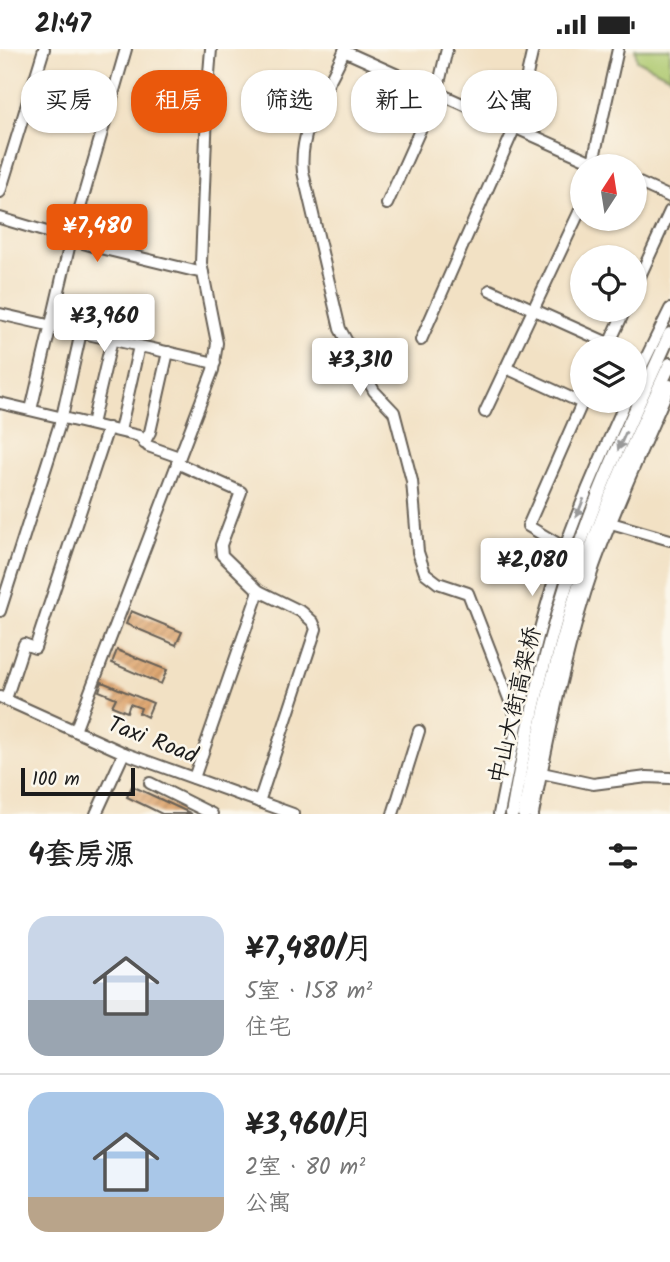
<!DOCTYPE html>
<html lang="zh">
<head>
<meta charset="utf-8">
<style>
	body { margin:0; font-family:Kalam,"LXGW WenKai TC",sans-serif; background:#f2f2f2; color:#222; height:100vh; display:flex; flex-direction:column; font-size:26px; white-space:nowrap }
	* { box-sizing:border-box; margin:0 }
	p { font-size:23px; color:#767676 }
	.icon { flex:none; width:38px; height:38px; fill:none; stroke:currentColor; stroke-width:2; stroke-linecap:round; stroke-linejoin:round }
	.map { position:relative; height:765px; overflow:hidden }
	.side { display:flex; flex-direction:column; background:#fff; flex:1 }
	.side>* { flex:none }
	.banner { position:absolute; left:21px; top:21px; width:628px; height:63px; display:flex; gap:14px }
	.needle { width:46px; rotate:12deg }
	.fabs { position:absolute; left:570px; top:105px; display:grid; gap:14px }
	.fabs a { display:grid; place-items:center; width:77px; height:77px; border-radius:50%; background:#fff; box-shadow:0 2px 5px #0004; font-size:35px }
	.scale { position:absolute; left:21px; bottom:18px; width:114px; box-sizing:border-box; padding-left:7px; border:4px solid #1c1c1c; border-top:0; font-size:19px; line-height:24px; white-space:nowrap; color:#1c1c1c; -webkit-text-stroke:5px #fbf7ec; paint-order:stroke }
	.price { position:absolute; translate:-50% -60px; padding:0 16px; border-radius:7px; background:#fff; color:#222; font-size:23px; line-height:46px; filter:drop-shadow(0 2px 4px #0008) }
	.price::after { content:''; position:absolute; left:50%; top:42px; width:21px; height:16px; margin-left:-10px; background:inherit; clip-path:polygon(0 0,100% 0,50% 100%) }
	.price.active { background:#ea580c; color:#fff }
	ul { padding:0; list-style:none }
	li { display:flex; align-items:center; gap:21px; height:175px; padding:0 28px }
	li+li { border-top:2px solid #e0e0e0 }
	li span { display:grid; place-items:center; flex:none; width:196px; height:140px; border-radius:21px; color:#555 }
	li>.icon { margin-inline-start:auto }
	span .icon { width:84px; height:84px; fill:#fffc; stroke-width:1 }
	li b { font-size:30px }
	h2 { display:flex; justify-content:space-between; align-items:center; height:84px; padding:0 28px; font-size:30px }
	.chip { padding:0 24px; border-radius:28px; background:#fff; box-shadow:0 2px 5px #0004; font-size:24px; line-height:63px }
	.chip.active { background:#ea580c; color:#fff }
	.status { display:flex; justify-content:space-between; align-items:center; height:49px; padding:0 35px; background:#fff; direction:ltr }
	.status svg { height:19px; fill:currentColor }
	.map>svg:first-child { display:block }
	.green { fill:#aec970; stroke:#657246; stroke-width:2 }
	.building { fill:url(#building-hatch) }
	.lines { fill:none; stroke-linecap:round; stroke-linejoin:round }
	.minor-casing { stroke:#676157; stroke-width:14 }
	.major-casing { stroke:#676157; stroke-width:16 }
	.minor { stroke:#fff; stroke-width:10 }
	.major { stroke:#fff; stroke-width:12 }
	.oneway { fill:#999 }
	.labels { text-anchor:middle; stroke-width:5; stroke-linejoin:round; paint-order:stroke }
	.street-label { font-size:23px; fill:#1c1c1c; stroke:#fbf7ec }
</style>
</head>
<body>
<div class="status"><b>21:47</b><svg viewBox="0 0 49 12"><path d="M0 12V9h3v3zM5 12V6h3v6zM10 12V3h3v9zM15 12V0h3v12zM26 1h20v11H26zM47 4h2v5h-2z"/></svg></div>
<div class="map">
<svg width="670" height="765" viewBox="0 0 670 765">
	<defs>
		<pattern id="building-hatch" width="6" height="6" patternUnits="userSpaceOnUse" patternTransform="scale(1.75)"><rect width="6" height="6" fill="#dea772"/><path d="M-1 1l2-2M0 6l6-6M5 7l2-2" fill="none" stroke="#be8f62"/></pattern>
	</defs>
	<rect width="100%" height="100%" fill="#fbf7ec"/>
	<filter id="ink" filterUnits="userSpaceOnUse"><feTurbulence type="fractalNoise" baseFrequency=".0143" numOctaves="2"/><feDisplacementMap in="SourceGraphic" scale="14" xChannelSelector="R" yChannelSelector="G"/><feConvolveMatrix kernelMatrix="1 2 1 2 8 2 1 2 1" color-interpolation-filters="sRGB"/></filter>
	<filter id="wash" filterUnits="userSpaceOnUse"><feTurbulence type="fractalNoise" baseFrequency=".00686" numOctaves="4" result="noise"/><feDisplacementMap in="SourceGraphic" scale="28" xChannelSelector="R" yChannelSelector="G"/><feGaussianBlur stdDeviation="1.57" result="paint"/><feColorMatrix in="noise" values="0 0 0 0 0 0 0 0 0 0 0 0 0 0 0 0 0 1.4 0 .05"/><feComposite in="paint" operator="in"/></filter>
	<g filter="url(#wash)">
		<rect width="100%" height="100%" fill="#f2e1c4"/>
		<polygon class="green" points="635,0 670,0 670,28 637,11"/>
		<g id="blocks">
			<g class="building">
				<polygon points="131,562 182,583 176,596 126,575"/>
				<polygon points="117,601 167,621 161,635 112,614"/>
				<polygon points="102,633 153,654 147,668 139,664 141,659 130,655 127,663 112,657 116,649 99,642"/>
				<polygon points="132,737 192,765 162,765 148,758 127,748"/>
			</g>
		</g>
	</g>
	<g filter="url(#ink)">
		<use href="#blocks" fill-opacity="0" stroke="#676157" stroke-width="2"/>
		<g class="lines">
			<defs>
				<g id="minor">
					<path d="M345,0C328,41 298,77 303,123L340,280L374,342L394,363L412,432L418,503L425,524L438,534L468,544L518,673"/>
					<polyline points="344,2 601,117"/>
					<polyline points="593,113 618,0"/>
					<polyline points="635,132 670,148"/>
					<polyline points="0,143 44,0"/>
					<polyline points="387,155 437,43 447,0"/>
					<polyline points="0,169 100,199 203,224"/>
					<polyline points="635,238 670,162"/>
					<polyline points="490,241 619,299"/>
					<polyline points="0,265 215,314"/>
					<polyline points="421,291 515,78 533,0"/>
					<polyline points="607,299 625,261"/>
					<polyline points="506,319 582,354"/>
					<polyline points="635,331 670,260"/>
					<polyline points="0,354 139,387 148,397 179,408"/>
					<polyline points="31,361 71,190 126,0"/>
					<polyline points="485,363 583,155"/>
					<polyline points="92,375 112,290"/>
					<polyline points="120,382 139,297"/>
					<polyline points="144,394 150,383 168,303"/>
					<polyline points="177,414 241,443 221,496 222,506 259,542 302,563 313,573 316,580 259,753"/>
					<polyline points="611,474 670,491"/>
					<polyline points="565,499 528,477 583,352"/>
					<polyline points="0,562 62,368 81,283"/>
					<polyline points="0,648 124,704 293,765"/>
					<polyline points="6,650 24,595 35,599 108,379"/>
					<polyline points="75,682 213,321 217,294 201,214 208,37 211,0"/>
					<polyline points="542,724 593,735 647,728 670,729"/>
					<polyline points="194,729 259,542"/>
					<polyline points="150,734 212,765"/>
					<polyline points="96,765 124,704"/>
					<polyline points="393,765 419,682"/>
					<path d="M499,765C516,679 533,593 561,510C579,456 603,404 626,352"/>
					<path d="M533,765C550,682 566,598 594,517C616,456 644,396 670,336"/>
				</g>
				<g id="major">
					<path d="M512,765C529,668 551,573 585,481C609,414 641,350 670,285"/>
					<path d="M524,765C541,670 563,577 596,486C617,428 644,372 670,315"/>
				</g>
			</defs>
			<use href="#minor" class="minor-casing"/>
			<use href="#major" class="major-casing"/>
			<use href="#minor" class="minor"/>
			<use href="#major" class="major"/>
		</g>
		<defs><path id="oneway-solid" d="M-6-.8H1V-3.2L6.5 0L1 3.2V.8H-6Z" transform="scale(1.75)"/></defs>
		<g class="oneway">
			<use href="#oneway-solid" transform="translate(622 392) rotate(114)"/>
			<use href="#oneway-solid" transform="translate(580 459) rotate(112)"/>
		</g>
	</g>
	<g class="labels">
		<g class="street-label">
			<text transform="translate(514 656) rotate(-77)" y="8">中山大街高架桥</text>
			<text transform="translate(153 690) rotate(21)" y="8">Taxi Road</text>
		</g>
	</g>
</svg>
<div class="fabs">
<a><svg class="needle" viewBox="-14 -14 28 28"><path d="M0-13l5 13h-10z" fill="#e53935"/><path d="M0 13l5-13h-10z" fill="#767676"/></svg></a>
<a><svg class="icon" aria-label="locate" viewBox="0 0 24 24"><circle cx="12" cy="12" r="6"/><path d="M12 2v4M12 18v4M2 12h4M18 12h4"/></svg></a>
<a><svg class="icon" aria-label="layers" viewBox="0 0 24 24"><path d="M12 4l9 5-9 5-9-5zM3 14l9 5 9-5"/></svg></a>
</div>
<div class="scale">100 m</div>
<b class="price active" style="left:97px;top:215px">¥7,480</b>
<b class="price" style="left:104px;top:305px">¥3,960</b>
<b class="price" style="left:360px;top:349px">¥3,310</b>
<b class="price" style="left:532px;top:549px">¥2,080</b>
<div class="banner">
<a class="chip">买房</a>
<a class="chip active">租房</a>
<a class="chip">筛选</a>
<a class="chip">新上</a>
<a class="chip">公寓</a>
</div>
</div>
<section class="side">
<h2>4套房源<svg class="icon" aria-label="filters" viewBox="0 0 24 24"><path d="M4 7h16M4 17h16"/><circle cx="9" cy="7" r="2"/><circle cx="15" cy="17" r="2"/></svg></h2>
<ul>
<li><span style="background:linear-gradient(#c9d6e8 60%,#9aa5b1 0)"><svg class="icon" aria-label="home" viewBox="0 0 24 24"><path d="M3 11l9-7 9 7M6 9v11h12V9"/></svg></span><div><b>¥7,480/月</b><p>5室 · 158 m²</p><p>住宅</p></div></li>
<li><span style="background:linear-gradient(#a9c7e8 75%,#b9a48a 0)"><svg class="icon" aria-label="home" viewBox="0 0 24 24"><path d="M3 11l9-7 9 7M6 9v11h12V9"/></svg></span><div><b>¥3,960/月</b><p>2室 · 80 m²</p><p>公寓</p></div></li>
</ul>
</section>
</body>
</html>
